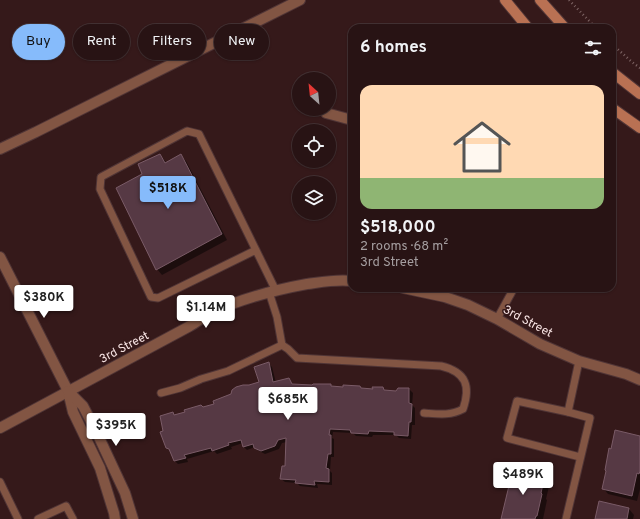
<!DOCTYPE html>
<html lang="en">
<head>
<meta charset="utf-8">
<style>
	body { margin:0; font-family:Overpass,sans-serif; background:#301c1d; color:#f1f3f6; height:100vh; display:flex; flex-direction:column; font-size:15px; white-space:nowrap }
	* { box-sizing:border-box; margin:0 }
	p { font-size:13px; color:#a59ea0 }
	.icon { flex:none; width:22px; height:22px; fill:none; stroke:currentColor; stroke-width:2; stroke-linecap:round; stroke-linejoin:round }
	.map { position:relative; flex:1; overflow:hidden }
	.side { position:absolute; left:348px; top:24px; width:268px; height:268px; display:flex; flex-direction:column; background:#281314; border-radius:12px; box-shadow:0 1px 3px #0004,0 0 0 1px #443234 }
	.side>* { flex:none }
	.banner { position:absolute; left:12px; top:24px; width:276px; height:36px; display:flex; gap:8px }
	.needle { width:26px; rotate:333deg }
	.tools { position:absolute; left:292px; top:72px; display:grid; gap:8px }
	.tools a { display:grid; place-items:center; width:44px; height:44px; border-radius:50%; background:#281314; box-shadow:0 1px 3px #0004,0 0 0 1px #443234; font-size:20px }
	.price { position:absolute; translate:-50% -34px; padding:0 9px; border-radius:4px; background:#fff; color:#222; font-size:13px; line-height:26px; filter:drop-shadow(0 1px 2px #0008) }
	.price::after { content:''; position:absolute; left:50%; top:24px; width:12px; height:9px; margin-left:-6px; background:inherit; clip-path:polygon(0 0,100% 0,50% 100%) }
	.price.selected { background:#86bbfb; color:#111 }
	ul { padding:0; list-style:none }
	li { display:grid; align-content:center; gap:8px; height:212px; padding:0 12px }
	li+li { border-top:1px solid #443234 }
	li span { display:grid; place-items:center; height:124px; border-radius:12px; color:#555 }
	li>.icon { margin-inline-start:auto }
	span .icon { width:72px; height:72px; fill:#fffc; stroke-width:1 }
	li b { font-size:17px }
	h2 { display:flex; justify-content:space-between; align-items:center; height:48px; padding:0 12px; font-size:17px }
	.chip { padding:0 14px; border-radius:18px; background:#281314; box-shadow:0 1px 3px #0004,0 0 0 1px #443234; font-size:14px; line-height:36px }
	.chip.selected { background:#86bbfb; color:#111 }
	.map>svg:first-child { display:block }
	.shadow { fill:#0007 }
	.building { fill:#563944; stroke:#7a5b67 }
	.lines { fill:none; stroke-linecap:round; stroke-linejoin:round }
	.service-casing { stroke:#503536; stroke-width:9 }
	.minor-casing { stroke:#503536; stroke-width:12 }
	.tertiary-casing { stroke:#503536; stroke-width:12 }
	.secondary-casing { stroke:#503536; stroke-width:12 }
	.path { stroke:#806767; stroke-width:2.5; stroke-dasharray:1 3; stroke-linecap:butt }
	.service { stroke:#825543; stroke-width:7 }
	.minor { stroke:#825543; stroke-width:10 }
	.tertiary { stroke:#825543; stroke-width:10 }
	.secondary { stroke:#b97153; stroke-width:10 }
	.labels { text-anchor:middle; stroke-width:3; stroke-linejoin:round; paint-order:stroke }
	.street-label { font-size:12px; fill:#f8e4e4; stroke:#35191a }
</style>
</head>
<body>
<div class="map">
<svg width="640" height="519" viewBox="0 0 640 519">
	<rect width="100%" height="100%" fill="#35191a"/>
	<g class="shadow">
		<polygon points="160,155 165,161 167,163 181,156 186,161 227,240 162,275 157,269 144,175"/>
		<polygon points="268,363 272,367 276,383 288,379 294,385 331,385 333,388 374,390 382,388 386,391 397,392 399,389 409,389 413,393 412,405 415,408 415,425 412,425 411,439 399,438 396,435 373,435 372,437 356,436 353,433 333,432 332,438 334,439 334,457 331,457 330,471 332,473 332,485 317,484 318,488 300,486 297,483 285,482 281,479 286,467 287,442 282,443 279,449 265,454 259,451 255,447 247,450 244,447 243,443 231,447 232,449 217,454 214,451 187,459 188,462 178,464 175,461 164,431 173,413 175,416 204,408 215,404 249,386 261,383"/>
		<polygon points="640,437 640,489 637,501 608,494 603,488"/>
		<polygon points="544,476 550,482 546,499 547,500 543,519 502,519"/>
		<polygon points="600,503 629,509 634,515 633,519 596,519"/>
	</g>
	<g class="building">
		<polygon points="160,154 165,163 181,154 222,234 156,270 116,188 142,174 138,164"/>
		<polygon points="269,362 273,382 289,378 292,384 312,385 313,384 331,384 331,386 343,387 343,385 360,386 361,388 373,389 372,387 383,387 384,390 396,391 398,388 409,388 409,403 412,404 411,422 409,422 408,436 394,435 394,432 369,431 368,434 351,433 350,430 330,429 329,435 331,435 331,454 328,454 326,468 329,469 329,482 314,481 315,485 295,483 296,480 280,479 282,466 285,466 286,438 278,440 275,446 261,451 254,448 253,444 243,447 241,440 228,443 229,445 212,451 211,448 184,455 186,458 174,461 169,449 166,448 160,432 163,431 160,416 173,412 174,415 185,412 184,410 201,405 203,407 214,404 213,401 231,394 232,390 236,387 243,385 249,385 259,382 254,367"/>
		<polygon points="615,430 640,436 640,471 639,474 637,473 632,496 602,489 606,471 605,470 609,448 611,449"/>
		<polygon points="513,469 545,475 541,493 542,494 537,516 536,516 535,519 501,519"/>
		<polygon points="599,501 629,508 627,519 595,519"/>
	</g>
	<g class="lines">
		<defs>
			<g id="service">
				<path d="M256,250L158,298L151,297L100,189L101,177L187,131L199,134C224,186 250,238 276,291"/>
				<polyline points="497,319 514,288"/>
				<path d="M282,345L288,349L297,358L441,366C466,372 471,386 463,409C450,416 438,414 424,413"/>
				<polyline points="161,393 180,388 201,379 228,371 282,345 277,317 269,292"/>
				<polyline points="568,412 517,401 507,438 580,457"/>
				<polyline points="0,482 18,519"/>
				<polyline points="38,519 66,506 73,519"/>
				<polyline points="566,519 590,418 568,412 579,361"/>
			</g>
			<g id="minor">
				<polyline points="326,113 352,120"/>
				<polyline points="0,149 36,132 300,0"/>
				<polyline points="403,288 445,297 468,305 497,319 540,344 579,361 626,374 640,380"/>
				<path d="M0,428L190,326C197,322 203,317 210,313C241,299 274,290 307,284C322,282 337,279 352,281"/>
			</g>
			<g id="tertiary">
				<polyline points="0,257 68,391 73,412 100,468 114,513 115,519"/>
				<polyline points="68,391 83,406 97,433 125,493 133,519"/>
			</g>
			<g id="secondary">
				<polyline points="505,0 528,28"/>
				<polyline points="540,0 565,28"/>
				<polyline points="612,72 640,94"/>
				<polyline points="612,108 640,128"/>
			</g>
		</defs>
		<use href="#service" class="service-casing"/>
		<use href="#minor" class="minor-casing"/>
		<use href="#tertiary" class="tertiary-casing"/>
		<use href="#secondary" class="secondary-casing"/>
		<g class="path">
			<polyline points="569,0 596,28"/>
			<polyline points="612,44 632,62 640,68"/>
		</g>
		<use href="#service" class="service"/>
		<use href="#minor" class="minor"/>
		<use href="#tertiary" class="tertiary"/>
		<use href="#secondary" class="secondary"/>
	</g>
	<g class="labels">
		<g class="street-label">
			<text transform="translate(528 321) rotate(28)" y="4">3rd Street</text>
			<text transform="translate(124 347) rotate(-28)" y="4">3rd Street</text>
		</g>
	</g>
</svg>
<div class="tools">
<a><svg class="needle" viewBox="-14 -14 28 28"><path d="M0-13l5 13h-10z" fill="#e53935"/><path d="M0 13l5-13h-10z" fill="#a59ea0"/></svg></a>
<a><svg class="icon" aria-label="locate" viewBox="0 0 24 24"><circle cx="12" cy="12" r="6"/><path d="M12 2v4M12 18v4M2 12h4M18 12h4"/></svg></a>
<a><svg class="icon" aria-label="layers" viewBox="0 0 24 24"><path d="M12 4l9 5-9 5-9-5zM3 14l9 5 9-5"/></svg></a>
</div>
<b class="price selected" style="left:168px;top:210px">$518K</b>
<b class="price" style="left:44px;top:319px">$380K</b>
<b class="price" style="left:206px;top:329px">$1.14M</b>
<b class="price" style="left:288px;top:421px">$685K</b>
<b class="price" style="left:116px;top:447px">$395K</b>
<b class="price" style="left:523px;top:496px">$489K</b>
<div class="banner">
<a class="chip selected">Buy</a>
<a class="chip">Rent</a>
<a class="chip">Filters</a>
<a class="chip">New</a>
</div>
<section class="side">
<h2>6 homes<svg class="icon" aria-label="filters" viewBox="0 0 24 24"><path d="M4 7h16M4 17h16"/><circle cx="9" cy="7" r="2"/><circle cx="15" cy="17" r="2"/></svg></h2>
<ul>
<li><span style="background:linear-gradient(#ffd9b3 75%,#8fb573 0)"><svg class="icon" aria-label="home" viewBox="0 0 24 24"><path d="M3 11l9-7 9 7M6 9v11h12V9"/></svg></span><div><b>$518,000</b><p>2 rooms · 68 m²</p><p>3rd Street</p></div></li>
</ul>
</section>
</div>
</body>
</html>
